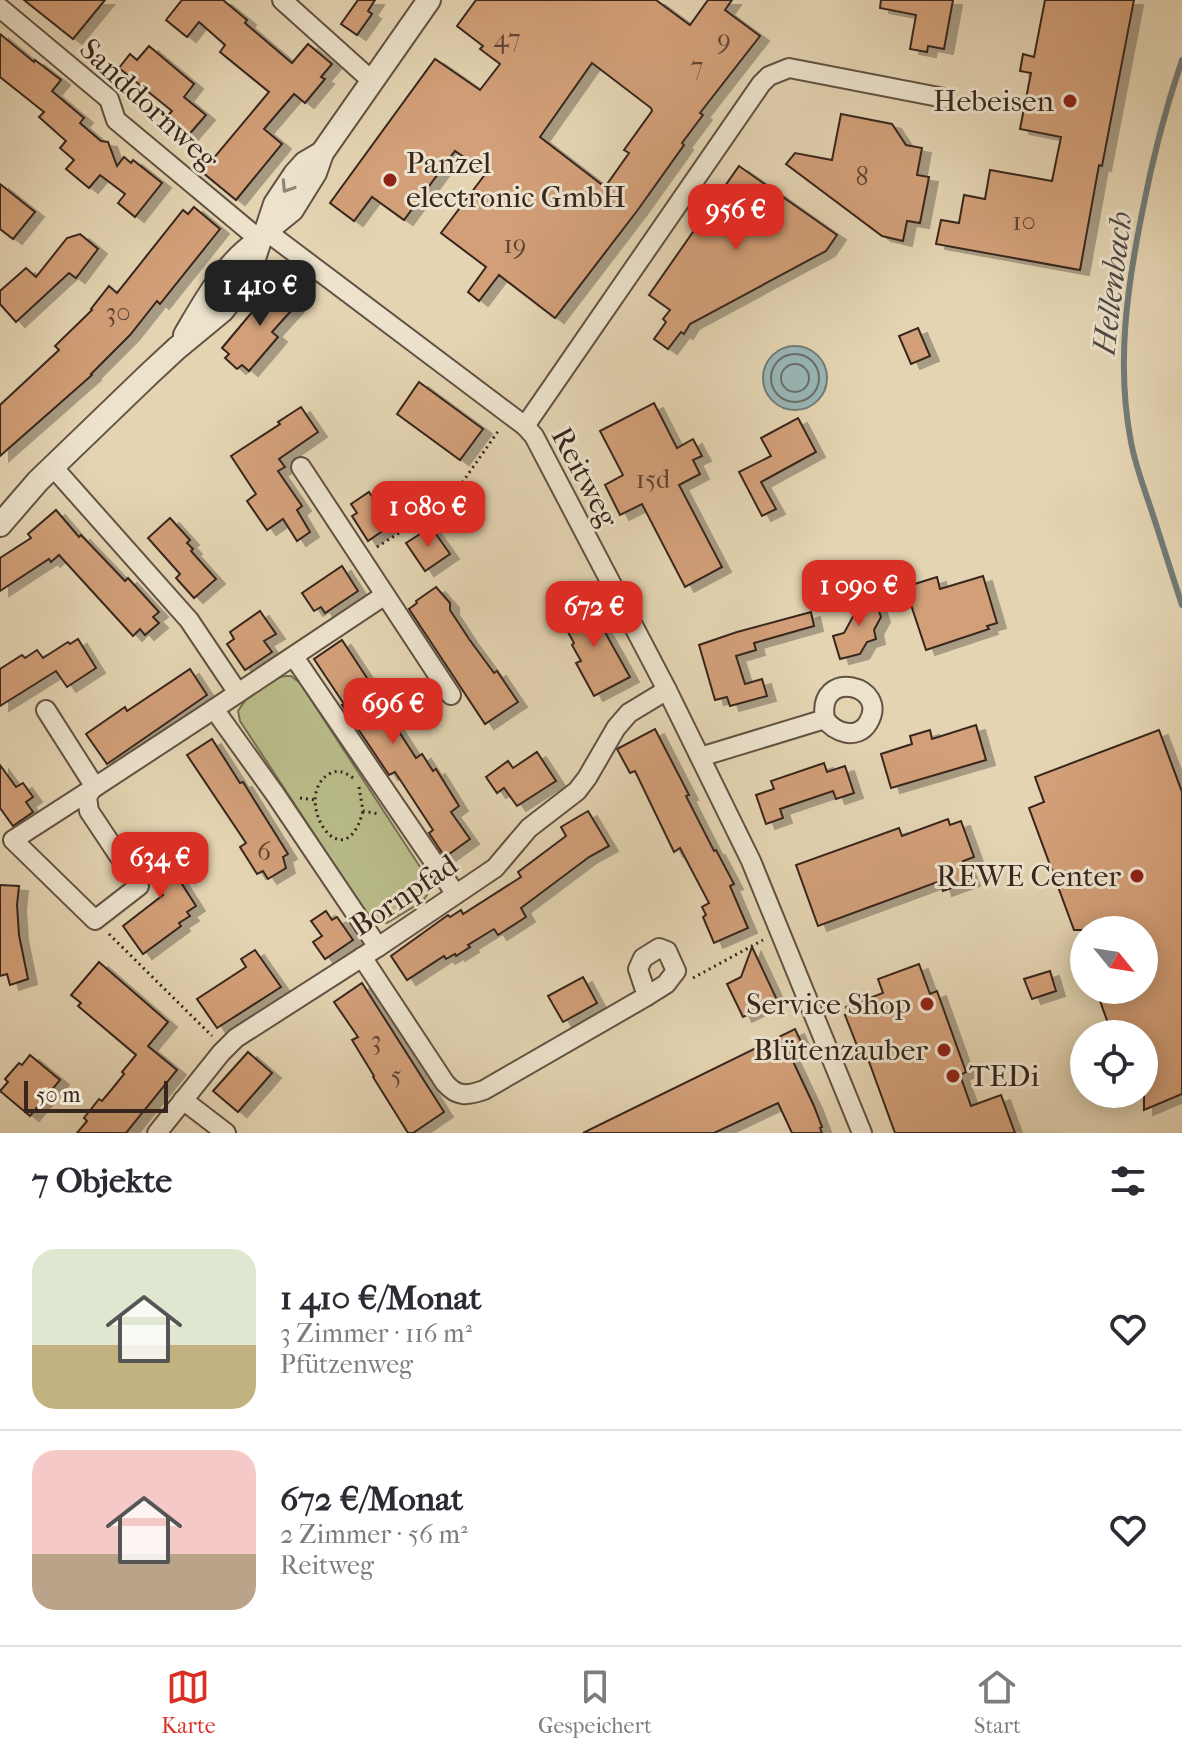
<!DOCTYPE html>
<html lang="de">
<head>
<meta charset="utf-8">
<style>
	body { margin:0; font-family:"IM FELL French Canon",serif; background:#f7f7f7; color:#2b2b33; height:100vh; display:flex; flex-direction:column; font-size:30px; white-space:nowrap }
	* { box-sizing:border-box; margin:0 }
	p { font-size:26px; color:#7c7c81 }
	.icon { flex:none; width:44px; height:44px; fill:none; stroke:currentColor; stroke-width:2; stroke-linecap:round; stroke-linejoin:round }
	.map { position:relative; height:1133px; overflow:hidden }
	.side { display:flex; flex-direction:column; background:#fff; flex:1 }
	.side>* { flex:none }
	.needle { width:52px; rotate:120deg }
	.controls { position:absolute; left:1070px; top:916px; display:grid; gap:16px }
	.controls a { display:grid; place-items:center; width:88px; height:88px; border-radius:50%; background:#fff; box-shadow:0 4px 20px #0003; font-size:40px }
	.scale { position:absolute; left:24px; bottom:20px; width:144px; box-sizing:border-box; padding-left:8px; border:4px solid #37261e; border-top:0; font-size:22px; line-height:28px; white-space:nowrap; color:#37261e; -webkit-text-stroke:6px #ede3cd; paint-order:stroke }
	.price { position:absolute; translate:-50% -68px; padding:0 18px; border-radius:16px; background:#d93025; color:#fff; font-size:26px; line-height:52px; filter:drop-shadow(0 2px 4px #0008) }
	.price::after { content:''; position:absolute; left:50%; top:48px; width:24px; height:18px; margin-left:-12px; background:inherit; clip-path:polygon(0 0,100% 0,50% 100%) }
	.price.active { background:#222; color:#fff }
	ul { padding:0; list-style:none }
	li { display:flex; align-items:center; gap:24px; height:200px; padding:0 32px }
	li+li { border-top:2px solid #e1e1e2 }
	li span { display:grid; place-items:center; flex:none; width:224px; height:160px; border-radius:24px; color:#555 }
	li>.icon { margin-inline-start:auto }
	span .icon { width:96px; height:96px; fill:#fffc; stroke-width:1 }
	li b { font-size:34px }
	h2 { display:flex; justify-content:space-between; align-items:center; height:96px; padding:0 32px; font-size:34px }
	.tabs { display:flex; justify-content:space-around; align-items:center; height:112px; border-top:2px solid #e1e1e2; background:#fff; font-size:22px; color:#7c7c81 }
	.tabs a { display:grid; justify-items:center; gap:4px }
	.tabs .active { color:#d93025 }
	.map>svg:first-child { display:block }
	.green { fill:#b8bc89; stroke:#787154; stroke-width:2 }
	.water { fill:#98b6b6; stroke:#717c79; stroke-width:2 }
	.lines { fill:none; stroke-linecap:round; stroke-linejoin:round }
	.shore { stroke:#686e6a; stroke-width:2 }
	.stream { stroke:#717c79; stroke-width:6 }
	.building { fill:#d29f78; stroke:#37261e; stroke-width:2; fill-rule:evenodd; filter:url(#shadow) }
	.minor-casing { stroke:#625243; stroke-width:22 }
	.tertiary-casing { stroke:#625243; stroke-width:26 }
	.path { stroke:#37261e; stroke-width:3; stroke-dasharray:2 4; stroke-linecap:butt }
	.minor { stroke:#ede3cd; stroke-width:18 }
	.tertiary { stroke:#ede3cd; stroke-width:22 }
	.oneway { stroke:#928476 }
	.poi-dot { fill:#8f2418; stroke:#ede3cd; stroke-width:3 }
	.labels { text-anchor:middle; stroke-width:6; stroke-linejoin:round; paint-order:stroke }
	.number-label { font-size:26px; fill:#5e4434 }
	.poi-label { font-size:30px; fill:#37261e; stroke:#ede3cd; text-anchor:end }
	.street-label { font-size:30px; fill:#37261e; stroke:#ede3cd }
	.water-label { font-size:32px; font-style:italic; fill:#4f4a44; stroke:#ede3cd }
</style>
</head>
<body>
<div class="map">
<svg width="1182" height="1133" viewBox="0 0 1182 1133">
	<defs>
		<filter id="shadow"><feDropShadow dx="9" dy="5" stdDeviation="0" flood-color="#0004"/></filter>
	</defs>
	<rect width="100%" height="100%" fill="#e4d4b2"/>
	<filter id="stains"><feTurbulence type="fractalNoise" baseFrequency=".0025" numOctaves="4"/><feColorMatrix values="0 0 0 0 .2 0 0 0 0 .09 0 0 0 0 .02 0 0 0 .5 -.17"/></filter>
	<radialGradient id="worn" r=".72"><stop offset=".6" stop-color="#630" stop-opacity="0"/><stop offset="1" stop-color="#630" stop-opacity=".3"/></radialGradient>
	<polygon class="green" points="286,676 291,676 300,683 428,879 429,892 423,901 387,923 380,923 370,919 240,721 238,711 247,698 280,677"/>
	<circle class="water" cx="795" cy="378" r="32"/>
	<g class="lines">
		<g class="shore">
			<circle cx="795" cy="378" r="24"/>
			<circle cx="795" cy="378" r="14"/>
		</g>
		<path class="stream" d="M1182,60C1165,110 1152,161 1142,213C1127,288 1116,365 1131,442C1135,464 1143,485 1150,506C1161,539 1171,572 1182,605"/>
	</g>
	<g class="building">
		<polygon points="24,0 105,0 73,39"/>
		<polygon points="182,0 223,0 247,20 245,23 292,63 308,44 332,64 321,77 325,79 305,103 294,94 264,129 282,144 236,200 202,172 269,92 220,52 225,45 199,22 187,37 166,20"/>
		<polygon points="358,0 375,0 368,11 372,14 357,35 341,24"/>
		<path d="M476,0H656L690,25L708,0H732L725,10L760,36L700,113L703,115L682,143L684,145L637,211L555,318L499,275L479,301L468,292L486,267L441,233L486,173L455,151L404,220L372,197L354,221L330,203L435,59L480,90L500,64L480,49L483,46L457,26ZM592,63L651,108L652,111L624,150L629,153L605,187L540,137Z"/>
		<polygon points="881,0 953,0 944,49 928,46 927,52 910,49 916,15 880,8"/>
		<polygon points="1045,0 1134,0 1102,166 1099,165 1080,270 936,244 941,220 959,223 964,195 985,199 990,170 1052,181 1061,137 1020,129 1031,73 1020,71 1023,54 1034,57"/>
		<polygon points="0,34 34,62 35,60 61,80 52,91 84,118 80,123 101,141 108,142 117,166 124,157 131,163 133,160 162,183 135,217 118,203 125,194 100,175 89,188 66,169 74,160 60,148 66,141 39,117 44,112 0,77"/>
		<polygon points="149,46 194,84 184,97 206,115 186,138 164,120 172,111 119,68 130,54 137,60"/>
		<polygon points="841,114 892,124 906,145 922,148 917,175 929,177 920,223 907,221 903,241 882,236 786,164 795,153 832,160"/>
		<polygon points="739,166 837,235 826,251 690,324 684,334 681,332 668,349 654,339 666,322 663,319 670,310 649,295"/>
		<polygon points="0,184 35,212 13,239 0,229"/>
		<polygon points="194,207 220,229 160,304 157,301 130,335 91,374 92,375 0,456 0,405 59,350 55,346 92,310 91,309 109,286 117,293 183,210 188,214"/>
		<polygon points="80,234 98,249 76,278 69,273 16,322 0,304 0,291 26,268 36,277 67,238"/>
		<polygon points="278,281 300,301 272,332 278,337 249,371 242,365 237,369 225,358 229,354 222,348"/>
		<polygon points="918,328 930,356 911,364 899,336"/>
		<polygon points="419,382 483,429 460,460 397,414"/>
		<polygon points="654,403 677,448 693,439 702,456 693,460 700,474 679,485 722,567 685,587 642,504 620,515 605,485 623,475 600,431"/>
		<polygon points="301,407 318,432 279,459 285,467 278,471 302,506 297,510 310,532 297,541 283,519 267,530 247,501 256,494 231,456 280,424 278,422"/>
		<polygon points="798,418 816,452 761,482 776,509 762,516 739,472 771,456 761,438"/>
		<polygon points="369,492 391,525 368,541 352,516 357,513 351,504"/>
		<polygon points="56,510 79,537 81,535 125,581 128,578 159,612 153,617 159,623 145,635 140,629 133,636 59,555 51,562 49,559 0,591 0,558 31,538 28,534"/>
		<polygon points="170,518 190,540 187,543 193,549 191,551 216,579 194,598 176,578 180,574 148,538"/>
		<polygon points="431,527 450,554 425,571 406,543"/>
		<polygon points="342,566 358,591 325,613 321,607 314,611 302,593"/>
		<polygon points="983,576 997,623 987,626 989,629 926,650 905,587 937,577 940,589"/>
		<polygon points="436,587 450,603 450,610 469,639 494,673 497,671 518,702 485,724 409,609 417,603 416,601"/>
		<polygon points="873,594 881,617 874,630 876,639 867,642 860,654 840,659 833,636 844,633 855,613 851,601"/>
		<polygon points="587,600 630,677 594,696 576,663 581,661 572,645 574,643 559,616"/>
		<polygon points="260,611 276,634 264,641 272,652 245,670 227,644 234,639 230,632"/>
		<polygon points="811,612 814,626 754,643 756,650 736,656 745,684 762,679 767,696 730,706 727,697 715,700 699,645 737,632"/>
		<polygon points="78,639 96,668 67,687 56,671 0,706 0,669 22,655 25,658 37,650 43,658 68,642 70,644"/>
		<polygon points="342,640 396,722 394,724 416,758 422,754 433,771 436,769 459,806 451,812 470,839 445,857 429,833 433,830 395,772 389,775 342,705 344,704 314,659"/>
		<polygon points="190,669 207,695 107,764 86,734 125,707 127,711"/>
		<polygon points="976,725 986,760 891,788 881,754 912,744 910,736 930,730 932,739"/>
		<polygon points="655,729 689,795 686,796 714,851 716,850 734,884 730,886 748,928 714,943 703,917 706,915 702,907 709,903 680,848 674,852 635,771 630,773 617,749"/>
		<polygon points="1159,730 1182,792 1182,1094 1144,1110 1144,1034 1112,1034 1096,990 1144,990 1144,930 1074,930 1029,808 1044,802 1035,777"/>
		<polygon points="212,739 240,783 243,782 288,854 283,857 286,868 268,879 263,871 257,874 240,847 246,843 187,755"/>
		<polygon points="537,752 556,781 517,806 504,788 497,793 486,777 508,761 513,768"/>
		<polygon points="824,763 827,772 845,766 854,793 836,799 833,791 780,809 783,818 766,824 756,795 774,789 771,781"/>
		<polygon points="0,765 16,787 23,783 33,797 26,802 33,812 13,826 0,808"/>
		<polygon points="588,811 609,846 589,857 521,908 526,917 498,935 494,929 468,945 470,947 456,956 455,954 446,959 444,956 407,980 391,956 448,915 450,917 461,910 463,914 521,877 518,872 566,836 561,827"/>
		<polygon points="948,819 950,825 961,821 974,857 963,861 971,881 943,891 940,881 818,926 796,865 899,828 902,836"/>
		<polygon points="160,843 162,846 166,843 180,865 173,870 196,906 187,912 190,916 179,923 181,926 143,954 123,926 163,895 136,856 154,844 155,846"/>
		<polygon points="0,885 19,886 17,905 19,935 28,979 10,985 7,974 0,976"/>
		<polygon points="326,911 332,920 337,917 353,940 325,959 313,942 322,936 311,921"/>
		<polygon points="752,947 777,1000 743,1017 727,984 741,977"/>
		<polygon points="255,950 281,987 217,1028 197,999 246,967 241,959"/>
		<polygon points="99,962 168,1022 148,1046 177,1070 126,1133 77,1133 87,1121 84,1118 99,1099 102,1101 112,1089 124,1074 122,1072 136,1055 78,1006 81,1003 71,995"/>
		<polygon points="919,964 930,994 937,991 966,1072 960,1075 971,1106 1001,1095 1015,1133 895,1133 868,1059 863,1061 845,1015 849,1014 846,1007 883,993 878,979"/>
		<polygon points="1050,971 1056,991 1032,999 1024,979"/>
		<polygon points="583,977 597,1003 563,1022 548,996"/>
		<polygon points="362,983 444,1112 413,1133 408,1133 373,1077 374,1076 352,1040 358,1037 334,1002"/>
		<polygon points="795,1029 803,1046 789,1053 814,1106 822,1127 820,1128 822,1133 792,1133 778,1103 714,1133 583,1133"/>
		<polygon points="248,1052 272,1073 238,1112 213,1091"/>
		<polygon points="30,1055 60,1080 30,1116 0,1091 8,1082 5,1079 19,1063 22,1065"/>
	</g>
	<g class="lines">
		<defs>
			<g id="minor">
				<polyline points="282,0 371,80"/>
				<polyline points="0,8 109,99 116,120 260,240"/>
				<polyline points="266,231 509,414 525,426 534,436 667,690 751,861 862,1133"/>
				<polyline points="525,426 761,84 769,76 789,68 944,98"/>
				<polyline points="53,467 189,620 238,693 214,709 275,794 378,947"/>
				<polyline points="301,467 451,695"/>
				<polyline points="294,657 455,893"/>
				<polyline points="238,693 385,595"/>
				<polyline points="46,710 95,787"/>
				<path d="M700,757L825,719C834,732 857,741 868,723C891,685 816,667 825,719"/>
				<polyline points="92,789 13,840 95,920 139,886 89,811 87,797 92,789 214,709"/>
				<path d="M362,957L445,1083C457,1097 467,1096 484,1090L647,996L666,984L676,971L667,951L659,948L643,958L638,969L647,996"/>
				<polyline points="183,1100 226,1133"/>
				<polyline points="157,1133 221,1053 236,1038 378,947 495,868 529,828 577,791 587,778 616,728 629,713 667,690"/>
			</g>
			<g id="tertiary">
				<polyline points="266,231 292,210 315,173 322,153 429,0"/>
				<path d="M185,335C205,301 226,262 260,240"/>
				<polyline points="0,525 38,481 147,376 176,349 222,311 247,280 260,240 266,231 275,204 295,174 305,163 322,153"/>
			</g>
		</defs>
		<use href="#minor" class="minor-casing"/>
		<use href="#tertiary" class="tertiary-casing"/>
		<g class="path">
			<polyline points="377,547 445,504 455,493 499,430"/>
			<path d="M353,778C345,772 338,769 329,774C290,798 344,884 363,811"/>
			<polyline points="359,787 363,811 379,814"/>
			<polyline points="300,798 316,800"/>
			<polyline points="109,934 212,1036"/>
			<polyline points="693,978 763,940"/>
		</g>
		<use href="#minor" class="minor"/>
		<use href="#tertiary" class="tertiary"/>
	</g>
	<defs><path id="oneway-chevron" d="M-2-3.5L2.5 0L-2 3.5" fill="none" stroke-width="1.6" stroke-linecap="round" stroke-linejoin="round" transform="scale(2)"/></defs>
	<use class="oneway" href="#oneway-chevron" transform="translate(287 187) rotate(123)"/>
	<g class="poi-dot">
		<circle cx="1070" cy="101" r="8"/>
		<circle cx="390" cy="180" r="8"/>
		<circle cx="1137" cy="876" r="8"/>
		<circle cx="927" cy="1004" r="8"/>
		<circle cx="944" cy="1050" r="8"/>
		<circle cx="953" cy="1076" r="8"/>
	</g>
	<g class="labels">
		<g class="number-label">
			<text x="507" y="47">47</text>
			<text x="724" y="48">9</text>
			<text x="697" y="75">7</text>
			<text x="862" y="185">8</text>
			<text x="1024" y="230">10</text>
			<text x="515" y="253">19</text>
			<text x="118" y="321">30</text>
			<text x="653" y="488">15d</text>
			<text x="264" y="860">6</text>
			<text x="376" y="1049">3</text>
			<text x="396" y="1084">5</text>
		</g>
		<g class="poi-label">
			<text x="1054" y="111">Hebeisen</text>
			<text x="406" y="173" text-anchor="start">Panzel<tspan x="406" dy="34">electronic GmbH</tspan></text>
			<text x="1121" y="886">REWE Center</text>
			<text x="911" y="1014">Service Shop</text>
			<text x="928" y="1060">Blütenzauber</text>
			<text x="969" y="1086" text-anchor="start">TEDi</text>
		</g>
		<g class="street-label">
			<text transform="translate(149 104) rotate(43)" y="10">Sanddornweg</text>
			<text transform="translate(585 477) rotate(62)" y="10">Reitweg</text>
			<text transform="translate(404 895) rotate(-34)" y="10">Bornpfad</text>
		</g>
		<g class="water-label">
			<text transform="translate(1112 283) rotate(-83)" y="11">Hellenbach</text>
		</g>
	</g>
	<rect width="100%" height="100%" filter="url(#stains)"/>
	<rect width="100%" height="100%" fill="url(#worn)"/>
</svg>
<div class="controls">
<a><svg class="needle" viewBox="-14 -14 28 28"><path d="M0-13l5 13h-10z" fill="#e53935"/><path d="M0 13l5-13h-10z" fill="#7c7c81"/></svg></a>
<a><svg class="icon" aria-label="locate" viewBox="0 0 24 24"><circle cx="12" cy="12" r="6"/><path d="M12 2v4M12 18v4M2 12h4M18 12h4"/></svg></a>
</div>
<div class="scale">50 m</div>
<b class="price" style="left:736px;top:252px">956 €</b>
<b class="price active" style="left:260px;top:328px">1 410 €</b>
<b class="price" style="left:428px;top:549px">1 080 €</b>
<b class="price" style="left:859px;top:628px">1 090 €</b>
<b class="price" style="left:594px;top:649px">672 €</b>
<b class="price" style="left:393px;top:746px">696 €</b>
<b class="price" style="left:160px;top:900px">634 €</b>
</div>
<section class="side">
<h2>7 Objekte<svg class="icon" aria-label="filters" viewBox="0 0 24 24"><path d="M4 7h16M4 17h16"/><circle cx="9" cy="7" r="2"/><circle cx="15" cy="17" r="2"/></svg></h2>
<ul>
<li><span style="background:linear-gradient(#dfe7d0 60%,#c2b280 0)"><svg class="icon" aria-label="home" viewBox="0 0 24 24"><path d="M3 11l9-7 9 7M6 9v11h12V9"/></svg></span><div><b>1 410 €/Monat</b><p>3 Zimmer · 116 m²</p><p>Pfützenweg</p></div><svg class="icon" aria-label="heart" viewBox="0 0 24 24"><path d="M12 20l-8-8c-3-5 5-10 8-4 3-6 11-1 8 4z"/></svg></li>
<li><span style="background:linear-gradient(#f6c9c9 65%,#b9a48a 0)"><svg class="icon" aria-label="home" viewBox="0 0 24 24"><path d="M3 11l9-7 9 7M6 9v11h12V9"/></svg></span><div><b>672 €/Monat</b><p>2 Zimmer · 56 m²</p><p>Reitweg</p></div><svg class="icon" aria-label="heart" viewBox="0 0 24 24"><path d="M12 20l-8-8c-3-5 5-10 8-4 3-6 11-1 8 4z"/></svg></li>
</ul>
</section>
<nav class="tabs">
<a class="active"><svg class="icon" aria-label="map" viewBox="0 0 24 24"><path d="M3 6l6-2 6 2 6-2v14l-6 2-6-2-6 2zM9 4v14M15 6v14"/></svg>Karte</a>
<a><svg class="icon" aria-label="saved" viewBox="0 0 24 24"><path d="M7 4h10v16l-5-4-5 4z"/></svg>Gespeichert</a>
<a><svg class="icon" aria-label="home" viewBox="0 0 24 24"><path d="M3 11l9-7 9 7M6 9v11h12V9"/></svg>Start</a>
</nav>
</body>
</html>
